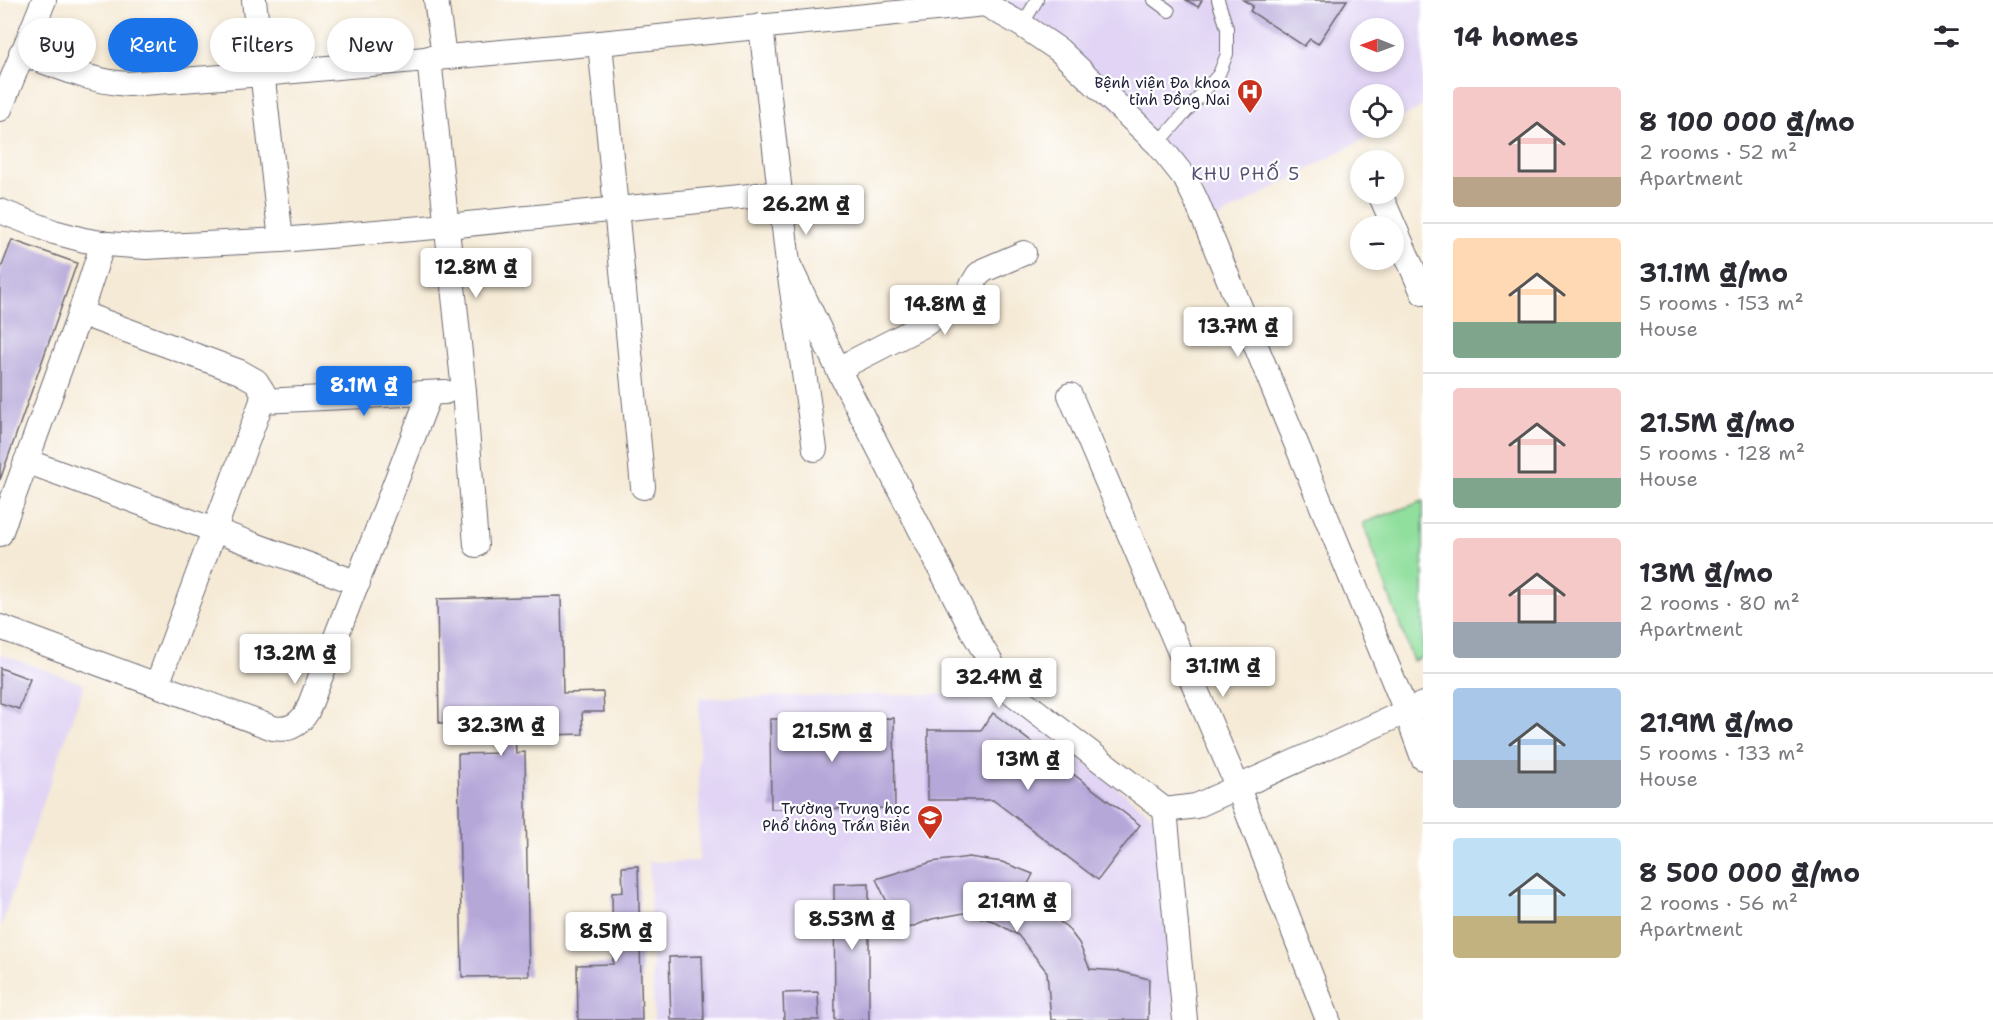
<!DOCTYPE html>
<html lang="en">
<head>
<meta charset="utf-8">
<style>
	body { margin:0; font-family:"Shantell Sans",sans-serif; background:#f2f2f3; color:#2b2b33; height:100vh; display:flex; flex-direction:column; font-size:22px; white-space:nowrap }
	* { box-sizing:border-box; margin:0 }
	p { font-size:20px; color:#7c7c81 }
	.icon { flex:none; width:33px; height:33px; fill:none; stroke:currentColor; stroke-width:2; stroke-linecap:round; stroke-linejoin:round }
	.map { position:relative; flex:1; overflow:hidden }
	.sheet { display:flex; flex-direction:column; background:#fff; width:570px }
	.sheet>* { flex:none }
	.guide { position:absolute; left:18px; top:18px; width:570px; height:54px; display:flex; gap:12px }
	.needle { width:39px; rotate:271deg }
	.buttons { position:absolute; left:1350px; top:18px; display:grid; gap:12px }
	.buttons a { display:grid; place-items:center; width:54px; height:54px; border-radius:50%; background:#fff; box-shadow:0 3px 9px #0003; font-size:30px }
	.price { position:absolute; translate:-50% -51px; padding:0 14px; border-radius:6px; background:#fff; color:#222; font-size:20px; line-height:39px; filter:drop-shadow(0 2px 3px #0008) }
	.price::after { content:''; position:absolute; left:50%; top:36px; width:18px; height:14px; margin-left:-9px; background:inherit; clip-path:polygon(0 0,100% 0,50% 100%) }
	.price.on { background:#1a73e8; color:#fff }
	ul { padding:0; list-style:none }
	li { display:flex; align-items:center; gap:18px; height:150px; padding:0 30px }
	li+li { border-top:2px solid #e1e1e2 }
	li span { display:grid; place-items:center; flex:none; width:168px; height:120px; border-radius:6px; color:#555 }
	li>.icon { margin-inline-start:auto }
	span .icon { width:72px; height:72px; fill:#fffc; stroke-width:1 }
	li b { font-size:26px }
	h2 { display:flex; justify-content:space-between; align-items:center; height:72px; padding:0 30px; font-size:26px }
	.tag { padding:0 21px; border-radius:27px; background:#fff; box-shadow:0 3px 9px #0003; font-size:21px; line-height:54px }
	.tag.on { background:#1a73e8; color:#fff }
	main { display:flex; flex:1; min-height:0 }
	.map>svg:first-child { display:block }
	.built { fill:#e1d4f4; fill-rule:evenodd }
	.green { fill:#90df9d; stroke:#59806c; stroke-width:1.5 }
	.building { fill:#b6a7d9 }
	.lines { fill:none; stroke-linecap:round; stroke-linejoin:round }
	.lane-casing { stroke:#6c6871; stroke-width:14 }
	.street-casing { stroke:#6c6871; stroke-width:26 }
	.lane { stroke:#fff; stroke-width:12 }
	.street { stroke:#fff; stroke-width:24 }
	.labels { text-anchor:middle; stroke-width:4.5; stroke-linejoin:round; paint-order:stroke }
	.poi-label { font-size:15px; fill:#22223b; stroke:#fff; text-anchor:end }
	.quarter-label { font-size:18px; letter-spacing:1.5px; fill:#565172; stroke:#fff }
</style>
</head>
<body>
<main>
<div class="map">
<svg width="1423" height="1020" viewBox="0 0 1423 1020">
	<rect width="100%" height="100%" fill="#fff"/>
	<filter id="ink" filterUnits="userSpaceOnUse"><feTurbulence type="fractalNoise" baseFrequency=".0167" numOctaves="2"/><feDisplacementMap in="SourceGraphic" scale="12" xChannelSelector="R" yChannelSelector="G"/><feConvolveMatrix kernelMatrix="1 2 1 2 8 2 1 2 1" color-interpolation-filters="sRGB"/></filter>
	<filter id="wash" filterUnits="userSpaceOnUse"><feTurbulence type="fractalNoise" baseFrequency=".008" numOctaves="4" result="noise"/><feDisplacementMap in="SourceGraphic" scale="24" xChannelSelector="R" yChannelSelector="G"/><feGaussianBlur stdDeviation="1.35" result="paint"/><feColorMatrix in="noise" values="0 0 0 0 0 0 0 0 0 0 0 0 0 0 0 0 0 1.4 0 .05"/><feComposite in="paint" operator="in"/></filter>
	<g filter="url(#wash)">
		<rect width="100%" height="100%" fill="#f5ead5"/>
		<g class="built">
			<path d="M995,0H1423V106L1394,122V94H1360V128H1384L1213,221L1201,189ZM1360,28H1394V62H1360Z"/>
			<polygon points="0,654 84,684 0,928"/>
			<polygon points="996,693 1158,820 1175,1020 654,1020 649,862 699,861 699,698"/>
		</g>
		<polygon class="green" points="1423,501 1423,657 1413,661 1363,523"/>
		<g id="blocks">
			<g class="building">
				<polygon points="1186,0 1202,0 1198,7"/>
				<polygon points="1243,0 1347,0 1318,44 1310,39 1304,46 1250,11 1253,6"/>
				<polygon points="12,240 77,263 0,480 0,271"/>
				<polygon points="561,596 563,693 603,692 604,712 582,712 583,734 515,736 516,753 525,752 529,976 462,977 458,754 500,753 500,736 477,737 477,722 439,723 437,599"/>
				<polygon points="0,668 30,679 19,709 0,703"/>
				<polygon points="993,713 1140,825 1098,880 993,800 928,800 928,730 981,730"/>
				<polygon points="894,718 895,808 771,809 770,719"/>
				<polygon points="969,857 1002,862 1033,874 1019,902 1041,909 1067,927 1079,943 1090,969 1118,971 1149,979 1148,1020 1051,1020 1047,972 1018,935 993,921 964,913 932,919 901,931 876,879 932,862"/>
				<polygon points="638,866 642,1020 578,1020 577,965 613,964 612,893 623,892 622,867"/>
				<polygon points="869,883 869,1020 835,1020 834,884"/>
				<polygon points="702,956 704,1020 671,1020 669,957"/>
				<polygon points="818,992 819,1020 784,1020 783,993"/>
			</g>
		</g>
	</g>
	<g filter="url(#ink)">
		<use href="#blocks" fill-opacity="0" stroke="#6c6871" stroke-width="1.5"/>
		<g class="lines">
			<defs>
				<g id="lane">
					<polyline points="1154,0 1169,11"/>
					<polyline points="1022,25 1037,0"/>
					<polyline points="1158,144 1219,74 1227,54 1227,28 1218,0"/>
				</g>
				<g id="street">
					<polyline points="254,0 281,240"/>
					<polyline points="436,0 444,56"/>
					<polyline points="978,0 1022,25 1059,50 1158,144 1185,178 1196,200 1406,711 1423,758"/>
					<polyline points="761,26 788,263 815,449"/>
					<polyline points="600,43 643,487"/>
					<path d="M21,53C57,66 91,82 129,84L262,74L600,43L985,4"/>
					<polyline points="429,58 464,391 476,545"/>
					<polyline points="0,109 44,0"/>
					<polyline points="1380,194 1423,293"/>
					<polyline points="0,211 54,232 84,240 108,244 146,247 281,240 447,226 780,193"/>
					<polyline points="788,263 838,369 973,632 1006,688 1165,810 1196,806 1423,704"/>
					<polyline points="80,313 240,372 256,381 263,392 262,401 157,685"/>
					<polyline points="838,369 924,325 966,295 978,275 984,270 1024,253"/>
					<polyline points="1070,395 1238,788 1328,1020"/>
					<polyline points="262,401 445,392"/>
					<polyline points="26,461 358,583"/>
					<polyline points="0,534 80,313 103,243"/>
					<path d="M0,627L273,728C288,731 299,725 307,712L430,393"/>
					<polyline points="1165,810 1185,1020"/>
				</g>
			</defs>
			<use href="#lane" class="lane-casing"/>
			<use href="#street" class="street-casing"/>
			<use href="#lane" class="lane"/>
			<use href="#street" class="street"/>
		</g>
	</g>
	<defs>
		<symbol id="hospital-pin" viewBox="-11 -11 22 30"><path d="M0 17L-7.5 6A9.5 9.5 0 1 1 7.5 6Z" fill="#c8321e" stroke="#fff"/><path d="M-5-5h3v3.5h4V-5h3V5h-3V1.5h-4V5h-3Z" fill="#fff"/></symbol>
		<symbol id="school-pin" viewBox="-11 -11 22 30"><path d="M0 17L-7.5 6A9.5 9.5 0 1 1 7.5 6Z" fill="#c8321e" stroke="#fff"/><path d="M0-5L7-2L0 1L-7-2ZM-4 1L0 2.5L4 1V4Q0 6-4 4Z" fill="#fff"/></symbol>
	</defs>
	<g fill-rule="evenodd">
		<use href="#hospital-pin" x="1235" y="77" width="30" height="40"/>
		<use href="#school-pin" x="915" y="803" width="30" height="40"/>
	</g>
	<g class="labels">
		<g class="poi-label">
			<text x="1230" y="88">Bệnh viện Đa khoa<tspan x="1230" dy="17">tỉnh Đồng Nai</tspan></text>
			<text x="910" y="814">Trường Trung học<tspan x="910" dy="17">Phổ thông Trấn Biên</tspan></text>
		</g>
		<g class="quarter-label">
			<text x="1246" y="180">KHU PHỐ 5</text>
		</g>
	</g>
</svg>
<div class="buttons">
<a><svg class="needle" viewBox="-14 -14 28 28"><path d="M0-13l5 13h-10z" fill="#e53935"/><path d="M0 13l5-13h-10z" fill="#7c7c81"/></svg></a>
<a><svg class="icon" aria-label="locate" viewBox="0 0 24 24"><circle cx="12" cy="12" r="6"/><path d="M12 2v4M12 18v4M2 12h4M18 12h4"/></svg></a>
<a>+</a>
<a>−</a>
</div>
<b class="price" style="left:806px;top:236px">26.2M ₫</b>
<b class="price" style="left:476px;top:299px">12.8M ₫</b>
<b class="price" style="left:945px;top:336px">14.8M ₫</b>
<b class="price" style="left:1238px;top:358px">13.7M ₫</b>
<b class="price on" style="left:364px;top:417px">8.1M ₫</b>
<b class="price" style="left:295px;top:685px">13.2M ₫</b>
<b class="price" style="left:1223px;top:698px">31.1M ₫</b>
<b class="price" style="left:999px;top:709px">32.4M ₫</b>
<b class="price" style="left:501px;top:757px">32.3M ₫</b>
<b class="price" style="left:832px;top:763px">21.5M ₫</b>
<b class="price" style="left:1028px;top:791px">13M ₫</b>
<b class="price" style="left:1017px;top:933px">21.9M ₫</b>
<b class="price" style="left:852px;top:951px">8.53M ₫</b>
<b class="price" style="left:616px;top:963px">8.5M ₫</b>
<div class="guide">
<a class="tag">Buy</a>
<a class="tag on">Rent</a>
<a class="tag">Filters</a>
<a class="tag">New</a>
</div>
</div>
<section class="sheet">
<h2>14 homes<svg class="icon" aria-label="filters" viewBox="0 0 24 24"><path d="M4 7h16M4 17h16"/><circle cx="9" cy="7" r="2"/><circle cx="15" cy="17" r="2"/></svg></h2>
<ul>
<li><span style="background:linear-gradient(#f6c9c9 75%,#b9a48a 0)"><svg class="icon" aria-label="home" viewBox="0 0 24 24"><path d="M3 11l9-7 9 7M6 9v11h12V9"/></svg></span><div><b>8 100 000 ₫/mo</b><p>2 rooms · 52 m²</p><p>Apartment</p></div></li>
<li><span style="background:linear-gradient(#ffd9b3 70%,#7fa58c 0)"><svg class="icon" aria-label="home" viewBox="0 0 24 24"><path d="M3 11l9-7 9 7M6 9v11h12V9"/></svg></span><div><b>31.1M ₫/mo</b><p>5 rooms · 153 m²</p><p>House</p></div></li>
<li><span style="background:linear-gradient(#f6c9c9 75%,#7fa58c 0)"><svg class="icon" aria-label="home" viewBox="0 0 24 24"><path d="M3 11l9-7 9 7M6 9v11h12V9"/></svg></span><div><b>21.5M ₫/mo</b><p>5 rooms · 128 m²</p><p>House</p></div></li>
<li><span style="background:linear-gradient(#f6c9c9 70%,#9aa5b1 0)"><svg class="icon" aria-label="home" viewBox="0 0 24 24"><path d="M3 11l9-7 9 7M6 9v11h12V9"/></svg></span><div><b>13M ₫/mo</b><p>2 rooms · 80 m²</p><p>Apartment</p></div></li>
<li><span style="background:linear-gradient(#a9c7e8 60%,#9aa5b1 0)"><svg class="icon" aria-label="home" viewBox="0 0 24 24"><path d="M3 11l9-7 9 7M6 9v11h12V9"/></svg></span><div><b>21.9M ₫/mo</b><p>5 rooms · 133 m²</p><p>House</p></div></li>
<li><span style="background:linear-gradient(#bfe0f5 65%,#c2b280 0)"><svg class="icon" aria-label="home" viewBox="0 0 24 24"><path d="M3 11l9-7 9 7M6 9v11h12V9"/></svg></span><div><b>8 500 000 ₫/mo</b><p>2 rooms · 56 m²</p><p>Apartment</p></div></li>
</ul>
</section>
</main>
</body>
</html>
